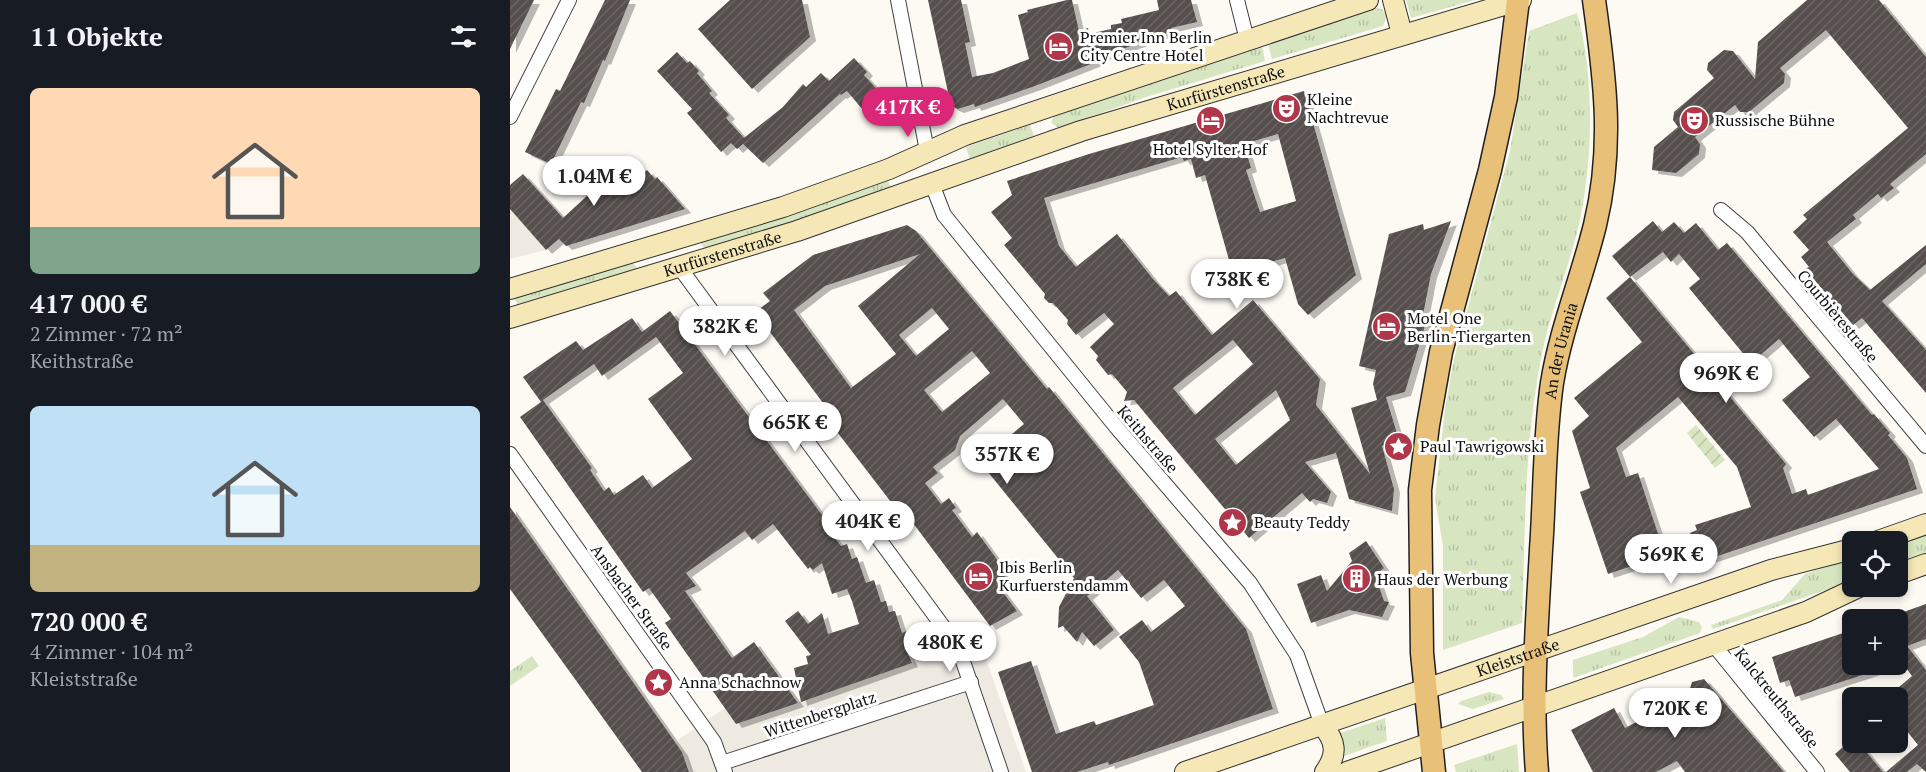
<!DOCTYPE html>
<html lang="de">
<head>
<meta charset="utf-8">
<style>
	body { margin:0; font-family:"PT Serif",serif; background:#242831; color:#f1f3f6; height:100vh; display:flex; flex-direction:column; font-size:22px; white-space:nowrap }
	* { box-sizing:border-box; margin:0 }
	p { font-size:20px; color:#9ea1a6 }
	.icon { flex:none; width:33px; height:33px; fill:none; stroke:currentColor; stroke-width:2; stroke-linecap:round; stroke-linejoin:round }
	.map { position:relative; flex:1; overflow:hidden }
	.drawer { display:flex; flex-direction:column; background:#171b24; width:510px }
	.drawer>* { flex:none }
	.controls { position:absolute; left:1332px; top:531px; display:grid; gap:12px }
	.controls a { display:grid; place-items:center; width:66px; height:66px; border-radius:9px; background:#171b24; box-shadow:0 3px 9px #0003; font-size:30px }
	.price { position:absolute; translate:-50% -51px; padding:0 14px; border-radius:21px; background:#fff; color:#222; font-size:20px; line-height:39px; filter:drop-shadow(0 2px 3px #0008) }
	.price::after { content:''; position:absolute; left:50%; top:36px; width:18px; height:14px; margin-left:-9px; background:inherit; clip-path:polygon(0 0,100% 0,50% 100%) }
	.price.current { background:#db2777; color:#fff }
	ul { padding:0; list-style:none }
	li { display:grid; align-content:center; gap:12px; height:318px; padding:0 30px }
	li span { display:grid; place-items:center; height:186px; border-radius:9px; color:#555 }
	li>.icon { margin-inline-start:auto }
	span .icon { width:108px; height:108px; fill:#fffc; stroke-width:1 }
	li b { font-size:26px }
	h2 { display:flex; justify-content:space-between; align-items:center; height:72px; padding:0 30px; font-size:26px }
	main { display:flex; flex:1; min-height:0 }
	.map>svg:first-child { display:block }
	.grass { fill:url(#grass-tufts) }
	.garden { fill:url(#garden-furrows) }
	.plaza { fill:#eee9e1 }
	.building { fill:url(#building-hatch); fill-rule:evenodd; filter:url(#shadow) }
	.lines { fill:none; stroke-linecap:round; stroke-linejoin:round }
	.street-casing { stroke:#424242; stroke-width:16 }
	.secondary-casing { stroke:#313131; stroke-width:22 }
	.primary-casing { stroke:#202020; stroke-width:25 }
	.street { stroke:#fff; stroke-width:14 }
	.secondary { stroke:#f6e7b6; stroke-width:20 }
	.primary { stroke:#e9c078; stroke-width:22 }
	.labels { text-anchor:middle; stroke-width:6; stroke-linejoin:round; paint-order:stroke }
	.poi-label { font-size:16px; fill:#0f0f0f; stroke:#fff; text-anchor:start }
	.street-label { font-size:16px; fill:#0f0f0f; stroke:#fff }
</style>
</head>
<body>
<main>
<section class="drawer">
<h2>11 Objekte<svg class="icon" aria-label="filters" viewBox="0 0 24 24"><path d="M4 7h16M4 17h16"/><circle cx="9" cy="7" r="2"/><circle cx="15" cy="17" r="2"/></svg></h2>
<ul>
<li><span style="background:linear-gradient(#ffd9b3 75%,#7fa58c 0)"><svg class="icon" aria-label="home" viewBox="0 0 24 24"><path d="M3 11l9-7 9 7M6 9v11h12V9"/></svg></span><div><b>417 000 €</b><p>2 Zimmer · 72 m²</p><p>Keithstraße</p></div></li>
<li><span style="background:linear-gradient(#bfe0f5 75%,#c2b280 0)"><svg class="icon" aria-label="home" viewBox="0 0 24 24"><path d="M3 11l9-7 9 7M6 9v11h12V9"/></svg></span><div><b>720 000 €</b><p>4 Zimmer · 104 m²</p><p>Kleiststraße</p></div></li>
</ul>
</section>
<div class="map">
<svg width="1416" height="772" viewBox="0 0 1416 772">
	<defs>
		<pattern id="grass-tufts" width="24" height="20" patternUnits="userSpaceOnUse" patternTransform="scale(1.5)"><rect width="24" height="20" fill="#d7e5c0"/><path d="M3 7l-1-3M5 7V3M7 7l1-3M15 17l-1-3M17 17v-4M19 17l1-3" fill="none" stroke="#b7c3a4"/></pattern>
		<pattern id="garden-furrows" width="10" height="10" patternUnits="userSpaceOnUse" patternTransform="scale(1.5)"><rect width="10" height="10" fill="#d7e5c0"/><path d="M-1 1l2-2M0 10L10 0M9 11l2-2" fill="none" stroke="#b7c3a4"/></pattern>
		<pattern id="building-hatch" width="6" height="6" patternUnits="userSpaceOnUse" patternTransform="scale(1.5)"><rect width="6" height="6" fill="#57504d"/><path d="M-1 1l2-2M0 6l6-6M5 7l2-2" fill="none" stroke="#6a6562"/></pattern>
		<filter id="shadow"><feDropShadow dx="6" dy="4" stdDeviation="0" flood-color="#0004"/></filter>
	</defs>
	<rect width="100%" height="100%" fill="#fdfaf3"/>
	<g class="grass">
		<polygon points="896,0 965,0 901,18"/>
		<polygon points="865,8 872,9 877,16 873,26 762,59 758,44"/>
		<path d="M1067,13C1085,75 1083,162 1069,224C1058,272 1038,317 1030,364C1014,449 1015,537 1012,623L933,650V546L925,498L935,409L944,359L1000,151L1019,31Z"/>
		<polygon points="752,46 755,61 636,97 549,128 541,123 544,116"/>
		<polygon points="520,125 524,136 460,160 456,147"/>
		<polygon points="376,177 382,190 198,253 189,241"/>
		<polygon points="122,261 130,272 8,306 4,297"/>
		<polygon points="1416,532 1416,555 1388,565 1388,542"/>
		<polygon points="1342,558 1342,581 1203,629 1201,625 1272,600 1295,574"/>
		<polygon points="1169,617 1189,622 1192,627 1190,633 1063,678 1063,660 1133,637"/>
		<polygon points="22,656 29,666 0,686 0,671"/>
		<polygon points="979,692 991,695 994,699 963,709 948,704 951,701"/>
		<polygon points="875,718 877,741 831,757 828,734"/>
		<polygon points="1007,744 1009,772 946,772 944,765"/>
	</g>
	<polygon class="garden" points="1186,425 1215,460 1205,468 1177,433"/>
	<g class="plaza">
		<polygon points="0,209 36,250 0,259"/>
		<polygon points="472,648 516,772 180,772 168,740 215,708 226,724 427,654 435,653 438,660"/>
	</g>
	<g class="building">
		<polygon points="0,0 24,0 0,49"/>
		<polygon points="95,0 120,0 95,61 93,60 74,103 71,102 41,164 15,152 46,89 50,91"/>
		<polygon points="220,0 292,0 300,37 242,89 188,29"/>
		<polygon points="418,0 451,0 460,42 455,43 462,77 483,73 519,59 508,15 518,12 517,10 557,0 562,0 569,31 578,28 579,34 601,29 601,25 612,23 611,19 649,10 647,0 681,0 687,22 661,28 662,31 585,59 586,62 525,86 465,107 464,104 448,109 441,106"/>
		<polygon points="1297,0 1369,0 1416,57 1416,154 1380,184 1384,188 1371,198 1368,194 1343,215 1346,219 1317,242 1343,274 1360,290 1416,245 1416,264 1372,301 1416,350 1416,393 1352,318 1343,325 1295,269 1299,267 1291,257 1299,250 1283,232 1297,219 1293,215 1398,128 1316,30 1270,68 1275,74 1274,83 1239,112 1230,112 1225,105 1185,137 1190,144 1189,154 1176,165 1166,173 1142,170 1144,147 1168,127 1163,120 1164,112 1204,78 1197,70 1198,63 1214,50 1223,51 1245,79 1248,42"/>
		<polygon points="167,52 177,63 180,61 189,71 187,73 202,91 199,93 219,115 216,118 234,138 273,107 293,84 296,87 311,73 319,81 344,58 357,72 354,75 371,94 353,110 337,91 331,95 330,94 253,163 233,144 227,149 221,143 211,152 177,113 182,109 147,71"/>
		<path d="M794,91L846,275L798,315L788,304L775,258L730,271L728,265L721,267L695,175L686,178L681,159L674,161L672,157L534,198L549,246L566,267L607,234L643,279L659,296L666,291L702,335L743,300L810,379L806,405L860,474L841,408L867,400L863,384L866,370L849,366L879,234L913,224L914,230L941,221L921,274L913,315L917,316L914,329L895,392L876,397L889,440L872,446L884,489L882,511L839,499L826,453L795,462L821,492L817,503L803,499L800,502L792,493L739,538L624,400L614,401L617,392L602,374L598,375L586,360L588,356L580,347L604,324L594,313L566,335L557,324L558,320L543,303H539L534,298L535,294L494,245L502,238L481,212L502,195L497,181L579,154ZM768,134L786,201L750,212L736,170L741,168L734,144ZM723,340L743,364L685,415L663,388ZM766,390L780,420L726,465L705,439Z"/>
		<polygon points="116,160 130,176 137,170 145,179 147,177 175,209 56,246 49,239 36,250 0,209 0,185 13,174 53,218"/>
		<path d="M1143,221L1152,232L1164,222L1174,233L1186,223L1208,250L1217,243L1362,415L1364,414L1380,433L1378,435L1397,458L1407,489L1190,562L1180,533L1187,530L1185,525L1241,507L1227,467L1168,397L1106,448L1116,477L1128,473L1155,555L1098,574L1070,492L1080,488L1062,431L1079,416L1064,398L1132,342L1096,298L1120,277L1102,256ZM1153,252L1161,262L1169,254L1190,279L1179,288L1241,363L1269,339L1300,377L1272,400L1304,437L1326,419L1369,469L1298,495L1296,489L1282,494L1273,468L1276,464L1120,277Z"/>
		<path d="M397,225L406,231L537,389L539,387L736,629L763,709L599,765L598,762L567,772H522L488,672L521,661L546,734L584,721L586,725L644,705L629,662L609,637L632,620L641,632L675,606L654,580L631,598L608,570L577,596L604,630L584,646L572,632L567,642L553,626L548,628L549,607L564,578L469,461L514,424L493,399L450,436L445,450L423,467L428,473L415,483L431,504L439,498L446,508L442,510L462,537L467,532L494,569L491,571L498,580L489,587L507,611L480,626L388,503L384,506L311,411L316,407L245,312L260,301L253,293L303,255ZM410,254L348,306L386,354L341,388L284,310L315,286ZM422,308L439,329L406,356L389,335ZM462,351L480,373L432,412L414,390Z"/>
		<path d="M160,311L318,523L315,526L331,546L337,544L342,559L347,557L356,583L364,580L371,602L376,601L379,612L385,611L392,633L399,630L406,650L398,654L402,663L291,702L284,668L298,664L296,656L301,655L275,621L288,611L298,624L312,613L318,634L349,624L342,601L337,589L322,594L312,563L303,570L300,567L298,569L263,524L242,540L235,531L176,573L186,586L175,591L222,658L244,642L288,703L226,724L155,623L161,619L139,588L133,592L10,417L31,402L13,377L42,357L66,341L73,350L122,318L132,332ZM146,337L173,373L138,399L182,459L142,488L133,475L104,495L99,487L94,491L80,470L82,468L33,400L84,364L92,376Z"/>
		<polygon points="0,507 172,752 179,772 132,772 0,589"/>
		<polygon points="856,541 874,568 865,575 874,601 879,602 872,617 839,610 801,623 787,584 811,575 817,591 842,561 839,553"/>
		<polygon points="1416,604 1416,639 1397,646 1416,670 1416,772 1407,764 1397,772 1376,772 1408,745 1388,720 1388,698 1376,698 1402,676 1388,657 1388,614"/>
		<polygon points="1342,630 1342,664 1376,664 1377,667 1285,697 1279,680 1270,683 1262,657"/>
		<polygon points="1194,679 1274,772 1175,772 1167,761 1146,772 1083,772 1061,730 1104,708 1115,728 1178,695 1182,682"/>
		<polygon points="1342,739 1342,742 1348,742 1373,772 1340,772 1325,754"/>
	</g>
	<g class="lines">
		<defs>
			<g id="street">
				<polyline points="388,0 417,151"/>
				<polyline points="727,0 737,40"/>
				<polyline points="0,117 59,0"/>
				<polyline points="422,184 434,215 607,428 740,583 787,655 812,725"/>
				<polyline points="1211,210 1237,232 1416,446"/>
				<polyline points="170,268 448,647 491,772"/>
				<polyline points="0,454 204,742 215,772"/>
				<polyline points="1203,644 1307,772"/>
				<polyline points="212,763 461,682"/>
			</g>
			<g id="secondary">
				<polyline points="883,0 892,34"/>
				<polyline points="0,289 273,207 379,169 455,135 858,0"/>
				<path id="s1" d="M0,318L287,231L571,131L1011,0"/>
				<polyline points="1365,542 1416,524"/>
				<polyline points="1388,574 1416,564"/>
				<path d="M812,725C826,741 828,754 815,772"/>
				<path id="s2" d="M675,772L1261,570L1342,549"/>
				<polyline points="837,772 1296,612 1351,586"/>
			</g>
			<g id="primary">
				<polyline points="924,772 912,653 910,490 918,425 931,352 980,170 996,97 1008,0"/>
				<path id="s3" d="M1027,772C1021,698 1027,624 1031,550C1035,494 1034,438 1042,383C1051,328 1072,278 1085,225C1104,147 1095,78 1084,0"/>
			</g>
		</defs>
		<use href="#street" class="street-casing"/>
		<use href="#secondary" class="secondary-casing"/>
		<use href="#primary" class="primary-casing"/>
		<use href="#street" class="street"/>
		<use href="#secondary" class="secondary"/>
		<use href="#primary" class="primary"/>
	</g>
	<defs>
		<symbol id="hotel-disc" viewBox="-11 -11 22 22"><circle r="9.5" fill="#b0374a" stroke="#fff"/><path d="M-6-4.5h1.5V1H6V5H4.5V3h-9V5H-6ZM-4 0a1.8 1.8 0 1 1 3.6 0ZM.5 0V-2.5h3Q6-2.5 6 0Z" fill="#fff"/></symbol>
		<symbol id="theatre-disc" viewBox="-11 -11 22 22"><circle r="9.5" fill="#b0374a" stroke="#fff"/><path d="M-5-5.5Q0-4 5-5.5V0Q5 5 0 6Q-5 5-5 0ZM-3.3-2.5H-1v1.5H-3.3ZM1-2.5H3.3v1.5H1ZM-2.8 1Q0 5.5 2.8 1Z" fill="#fff"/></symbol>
		<symbol id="sight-disc" viewBox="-11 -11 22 22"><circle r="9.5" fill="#b0374a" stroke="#fff"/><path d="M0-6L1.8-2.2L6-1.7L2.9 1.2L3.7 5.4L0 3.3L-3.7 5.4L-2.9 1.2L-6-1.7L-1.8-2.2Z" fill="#fff"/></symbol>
		<symbol id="building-disc" viewBox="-11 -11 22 22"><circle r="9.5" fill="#b0374a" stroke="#fff"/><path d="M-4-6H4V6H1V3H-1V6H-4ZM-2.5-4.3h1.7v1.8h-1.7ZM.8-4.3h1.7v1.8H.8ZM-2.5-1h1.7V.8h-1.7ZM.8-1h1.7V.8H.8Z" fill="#fff"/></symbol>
	</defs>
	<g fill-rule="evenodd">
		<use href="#hotel-disc" x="532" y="30" width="33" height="33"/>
		<use href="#theatre-disc" x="760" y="92" width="33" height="33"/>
		<use href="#theatre-disc" x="1168" y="104" width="33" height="33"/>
		<use href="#hotel-disc" x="684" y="104" width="33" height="33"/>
		<use href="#hotel-disc" x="860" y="310" width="33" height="33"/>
		<use href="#sight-disc" x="872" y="430" width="33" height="33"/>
		<use href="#sight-disc" x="706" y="506" width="33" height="33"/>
		<use href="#hotel-disc" x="452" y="560" width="33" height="33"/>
		<use href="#building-disc" x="830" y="562" width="33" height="33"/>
		<use href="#sight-disc" x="132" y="666" width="33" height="33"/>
	</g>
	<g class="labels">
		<g class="poi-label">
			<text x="570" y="43">Premier Inn Berlin<tspan x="570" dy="18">City Centre Hotel</tspan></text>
			<text x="797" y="105">Kleine<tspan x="797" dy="18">Nachtrevue</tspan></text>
			<text x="1205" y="126">Russische Bühne</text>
			<text x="700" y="155" text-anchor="middle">Hotel Sylter Hof</text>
			<text x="897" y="324">Motel One<tspan x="897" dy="18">Berlin-Tiergarten</tspan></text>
			<text x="910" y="452">Paul Tawrigowski</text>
			<text x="744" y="528">Beauty Teddy</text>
			<text x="489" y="573">Ibis Berlin<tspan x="489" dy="18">Kurfuerstendamm</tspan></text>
			<text x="867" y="585">Haus der Werbung</text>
			<text x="169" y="688">Anna Schachnow</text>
		</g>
		<g class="street-label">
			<text dy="6" stroke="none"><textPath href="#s1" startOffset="752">Kurfürstenstraße</textPath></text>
			<text dy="6" stroke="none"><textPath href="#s1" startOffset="222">Kurfürstenstraße</textPath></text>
			<text transform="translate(1328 316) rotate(50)" y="6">Courbièrestraße</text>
			<text dy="6" stroke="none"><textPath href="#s3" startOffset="423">An der Urania</textPath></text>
			<text transform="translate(638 439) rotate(49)" y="6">Keithstraße</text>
			<text transform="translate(122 597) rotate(54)" y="6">Ansbacher Straße</text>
			<text dy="6" stroke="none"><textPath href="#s2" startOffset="352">Kleiststraße</textPath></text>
			<text transform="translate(1267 698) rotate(51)" y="6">Kalckreuthstraße</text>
			<text transform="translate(310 714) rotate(-18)" y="6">Wittenbergplatz</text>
		</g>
	</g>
</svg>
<div class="controls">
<a><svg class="icon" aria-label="locate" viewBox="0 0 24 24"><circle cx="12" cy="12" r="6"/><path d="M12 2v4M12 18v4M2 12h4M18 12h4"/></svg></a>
<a>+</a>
<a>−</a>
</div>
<b class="price current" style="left:398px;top:138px">417K €</b>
<b class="price" style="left:84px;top:207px">1.04M €</b>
<b class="price" style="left:727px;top:310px">738K €</b>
<b class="price" style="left:215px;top:357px">382K €</b>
<b class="price" style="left:1216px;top:404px">969K €</b>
<b class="price" style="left:285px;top:453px">665K €</b>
<b class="price" style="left:497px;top:485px">357K €</b>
<b class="price" style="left:358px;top:552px">404K €</b>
<b class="price" style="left:1161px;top:585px">569K €</b>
<b class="price" style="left:440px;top:673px">480K €</b>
<b class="price" style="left:1165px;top:739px">720K €</b>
</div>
</main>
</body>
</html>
